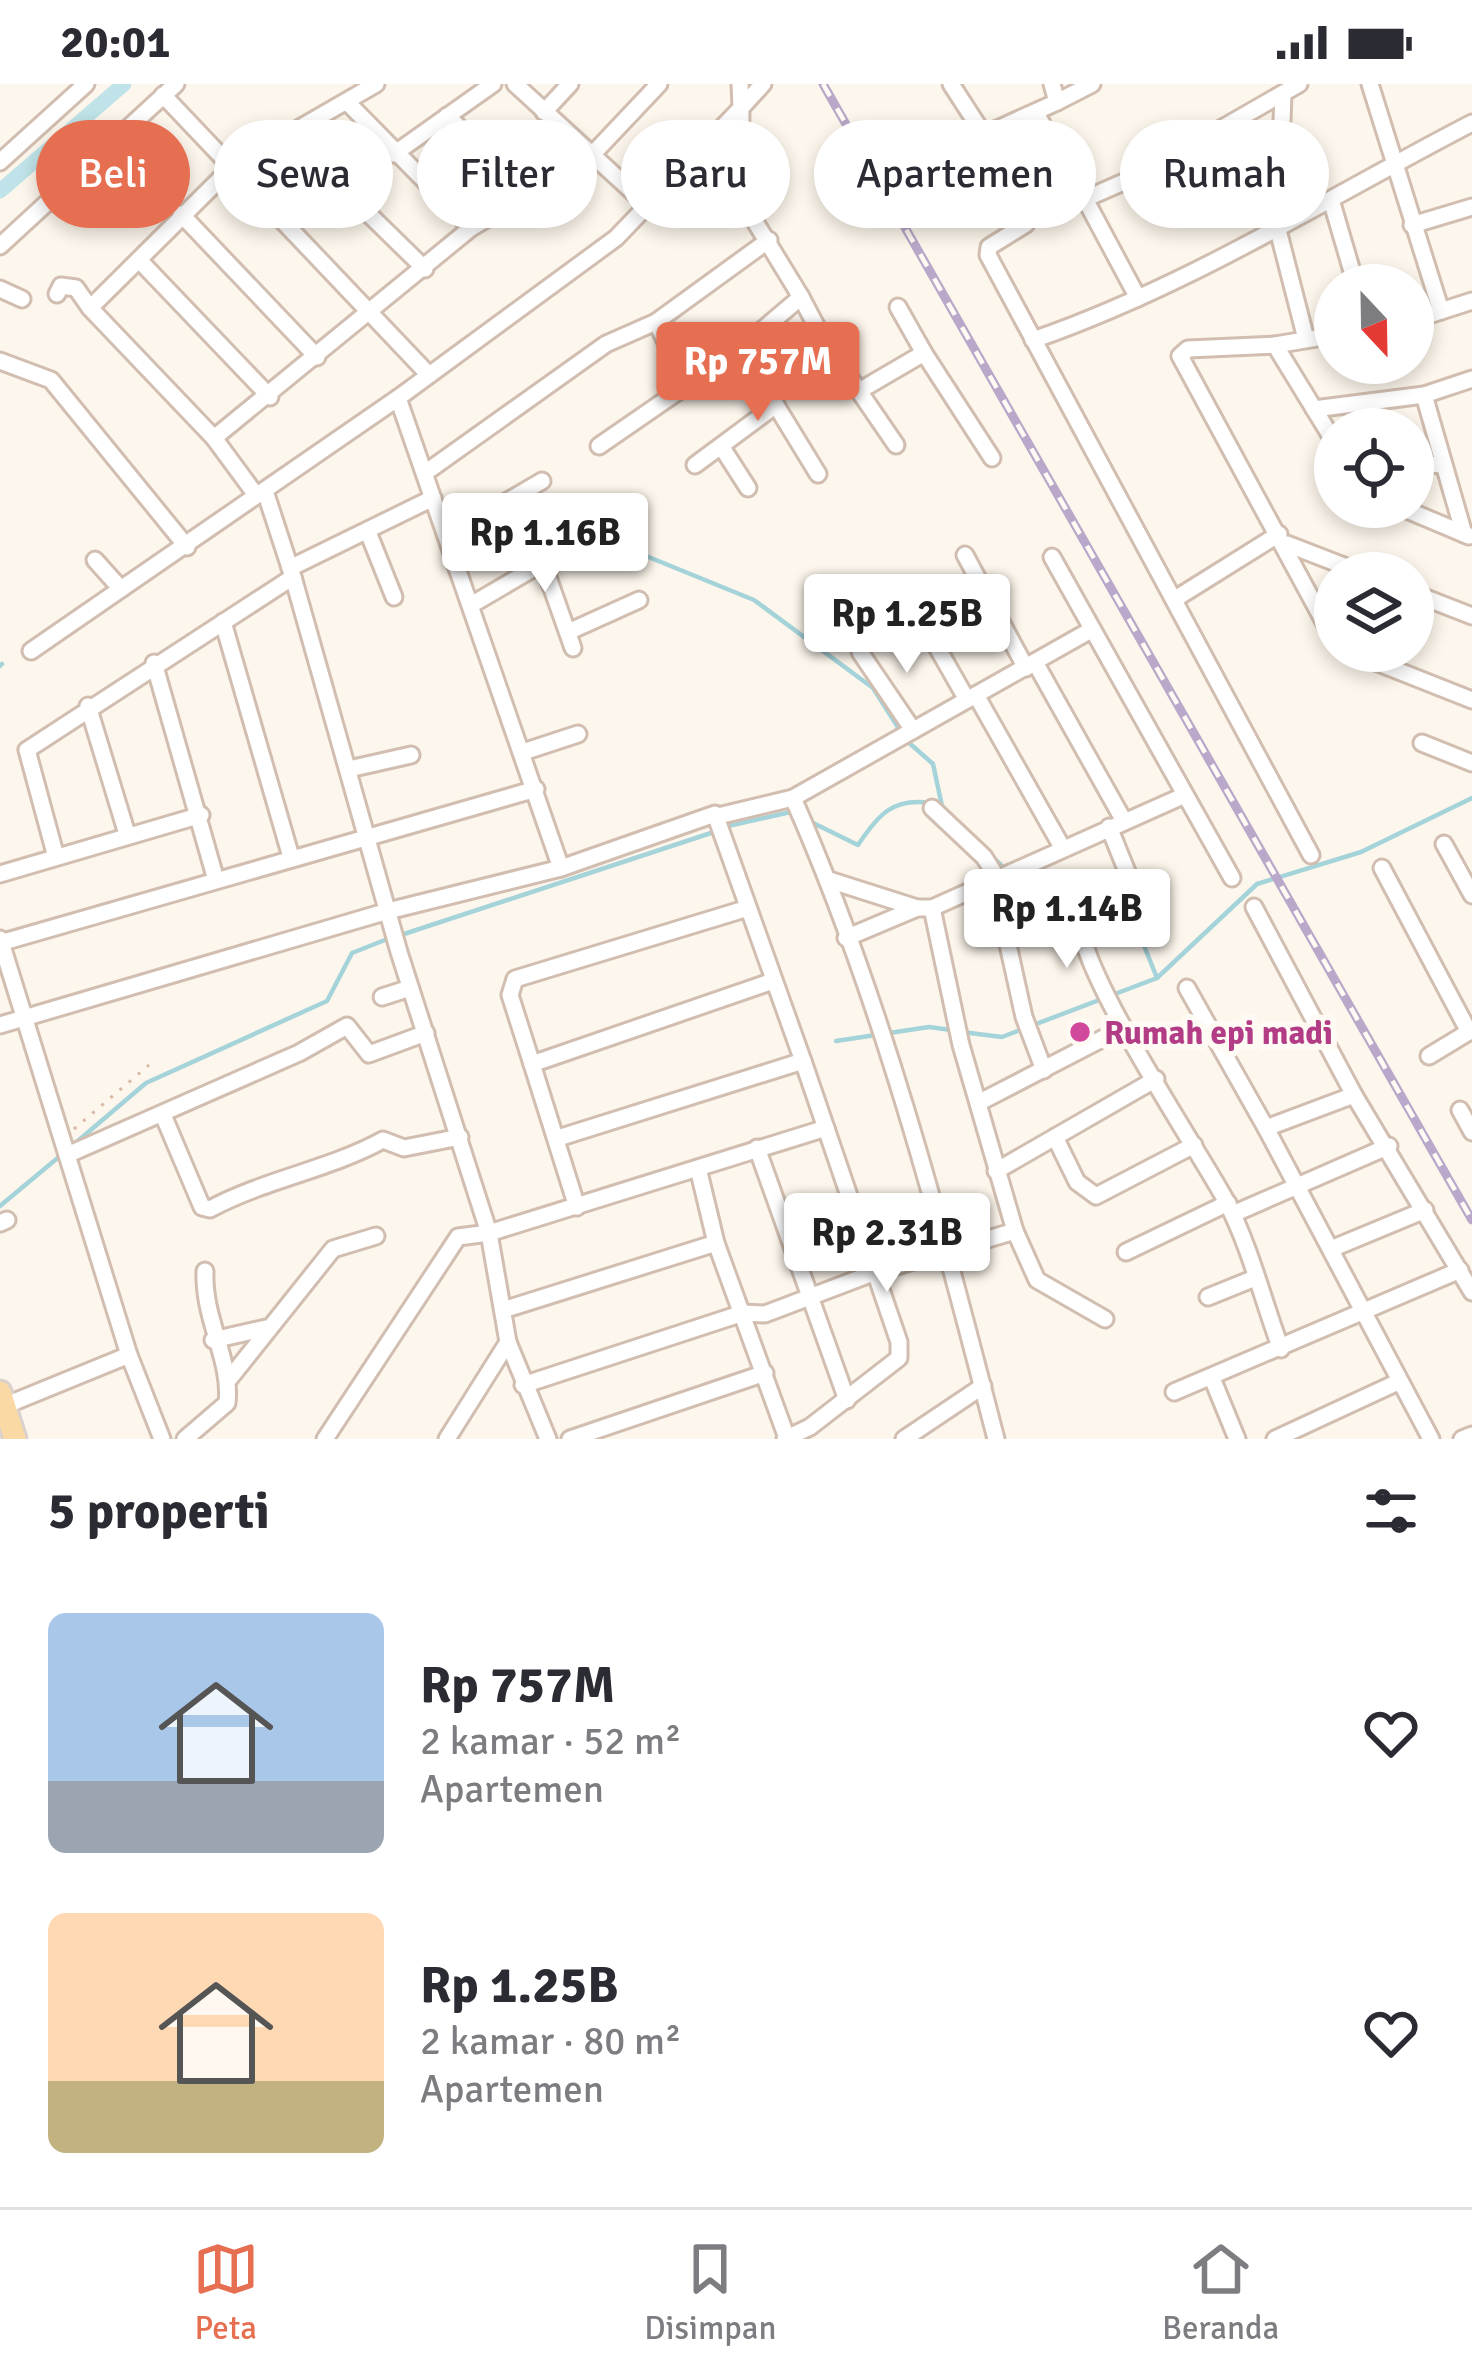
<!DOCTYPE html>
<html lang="id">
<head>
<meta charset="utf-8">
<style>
	body { margin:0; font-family:Signika,sans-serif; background:#f7f7f7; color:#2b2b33; height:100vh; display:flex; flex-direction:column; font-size:45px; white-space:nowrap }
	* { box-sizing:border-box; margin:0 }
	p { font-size:39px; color:#7c7c81 }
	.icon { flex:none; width:66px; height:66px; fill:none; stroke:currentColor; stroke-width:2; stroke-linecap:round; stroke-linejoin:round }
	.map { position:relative; height:1355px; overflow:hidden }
	.drawer { display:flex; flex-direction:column; background:#fff; flex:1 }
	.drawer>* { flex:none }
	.banner { position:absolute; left:36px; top:36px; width:1401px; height:108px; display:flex; gap:24px }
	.needle { width:78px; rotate:158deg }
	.controls { position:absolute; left:1314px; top:180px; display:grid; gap:24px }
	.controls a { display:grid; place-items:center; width:120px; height:120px; border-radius:50%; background:#fff; box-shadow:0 6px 18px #0003; font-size:60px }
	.price { position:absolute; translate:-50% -102px; padding:0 27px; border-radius:12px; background:#fff; color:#222; font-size:39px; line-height:78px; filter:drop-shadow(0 3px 6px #0008) }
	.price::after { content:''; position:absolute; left:50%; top:72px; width:36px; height:27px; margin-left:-18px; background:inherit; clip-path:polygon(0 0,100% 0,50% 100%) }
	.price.active { background:#e76f51; color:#fff }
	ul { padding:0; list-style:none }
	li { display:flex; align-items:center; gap:36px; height:300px; padding:0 48px }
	li span { display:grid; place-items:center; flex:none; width:336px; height:240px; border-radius:18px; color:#555 }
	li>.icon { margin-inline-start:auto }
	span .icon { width:144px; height:144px; fill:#fffc; stroke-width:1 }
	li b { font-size:51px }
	h2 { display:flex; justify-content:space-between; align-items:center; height:144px; padding:0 48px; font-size:51px }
	.tag { padding:0 42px; border-radius:54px; background:#fff; box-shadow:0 6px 18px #0003; font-size:42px; line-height:108px }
	.tag.active { background:#e76f51; color:#fff }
	.status { display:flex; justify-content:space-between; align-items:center; height:84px; padding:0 60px; background:#fff; direction:ltr }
	.status svg { height:33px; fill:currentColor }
	.dock { display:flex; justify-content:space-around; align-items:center; height:168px; border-top:3px solid #e1e1e2; background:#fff; font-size:33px; color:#7c7c81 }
	.dock a { display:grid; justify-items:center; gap:6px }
	.dock .active { color:#e76f51 }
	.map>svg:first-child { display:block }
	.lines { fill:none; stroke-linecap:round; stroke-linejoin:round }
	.stream { stroke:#a5d3da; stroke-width:4.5 }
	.canal { stroke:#bfe3e8; stroke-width:15 }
	.minor-casing { stroke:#d1beb0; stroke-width:21 }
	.major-casing { stroke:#dad1cd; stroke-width:27 }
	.path { stroke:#d9b8a5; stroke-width:3; stroke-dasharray:3 9; stroke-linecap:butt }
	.minor { stroke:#fff; stroke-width:15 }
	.major { stroke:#fbd9a5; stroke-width:21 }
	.rail-casing { stroke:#b9a8c9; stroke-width:9 }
	.rail { stroke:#fffaf3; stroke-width:4.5; stroke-dasharray:14; stroke-linecap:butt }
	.hotel-dot { fill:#d1479c; stroke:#fffaf3; stroke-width:4.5 }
	.labels { text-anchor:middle; stroke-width:12; stroke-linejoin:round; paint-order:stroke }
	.hotel-label { font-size:33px; font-weight:bold; fill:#b23c85; stroke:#fffaf3; text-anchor:start }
</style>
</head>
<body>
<div class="status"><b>20:01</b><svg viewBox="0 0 49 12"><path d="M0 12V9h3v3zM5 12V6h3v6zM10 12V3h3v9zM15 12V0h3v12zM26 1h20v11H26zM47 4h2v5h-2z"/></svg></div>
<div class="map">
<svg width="1472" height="1355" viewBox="0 0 1472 1355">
	<rect width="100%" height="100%" fill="#fdf6ec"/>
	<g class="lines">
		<g class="stream">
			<polyline points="531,410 580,423 602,454 754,516 873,604 901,648"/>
			<polyline points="0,582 2,580"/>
			<polyline points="907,657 933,680 942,722 1006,786"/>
			<path d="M807,736L858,761C878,731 893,713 931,719"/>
			<polyline points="728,742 791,728"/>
			<path d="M1014,795C1043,835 1092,851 1141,854L1157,894"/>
			<polyline points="401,851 714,748"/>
			<polyline points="962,948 1002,953 1157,894 1257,800 1361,768 1472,714"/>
			<polyline points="836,957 929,943 951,946"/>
			<polyline points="73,1061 146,999 327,917 352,869 390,854"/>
			<polyline points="0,1122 60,1072"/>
		</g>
		<polyline class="canal" points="0,107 124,0"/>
		<defs>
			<g id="minor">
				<polyline points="515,0 647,121"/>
				<polyline points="951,0 984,51 1057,18"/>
				<polyline points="1052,0 1057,18 1092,0"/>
				<polyline points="1370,0 1441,227"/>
				<polyline points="1283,10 1278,146 1306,255"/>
				<polyline points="163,11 429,291"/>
				<polyline points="347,18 471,144"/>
				<polyline points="544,28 570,0"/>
				<polyline points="1037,31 1085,115"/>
				<polyline points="447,32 529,109"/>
				<polyline points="984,51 1026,140 989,163 988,171 1311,771"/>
				<polyline points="289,52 425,185"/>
				<polyline points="394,70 493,0"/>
				<polyline points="0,78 86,0"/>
				<polyline points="657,110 740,113 741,24 763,0"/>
				<polyline points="1332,119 1356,201"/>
				<polyline points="181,130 317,273"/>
				<polyline points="1412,141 1472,123"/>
				<polyline points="0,162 176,0"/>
				<polyline points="140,177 270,313"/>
				<polyline points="0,205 22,215"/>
				<polyline points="57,210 61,202 76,204 90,224"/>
				<polyline points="801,213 822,253 896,361"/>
				<polyline points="1138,214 1085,115 1144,89 1299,0"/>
				<polyline points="898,223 924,269"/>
				<polyline points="1413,236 1472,217"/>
				<polyline points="656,238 688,302"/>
				<polyline points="1335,251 1275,261 1188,265 1180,272 1335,558"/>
				<path d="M1033,256C1189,202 1327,114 1472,39"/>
				<polyline points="1275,261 1335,359"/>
				<polyline points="741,264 818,390"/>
				<polyline points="0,277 51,296 187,463"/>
				<polyline points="859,307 924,269 992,374"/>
				<polyline points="1424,311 1464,450"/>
				<polyline points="398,314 561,784"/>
				<polyline points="1314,325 1424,311 1472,295"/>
				<polyline points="214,354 471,144 590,73 659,0"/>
				<polyline points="599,362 741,264 801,213 740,113"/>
				<polyline points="721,362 748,404"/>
				<polyline points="695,381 776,321"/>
				<polyline points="1413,382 1442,380"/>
				<polyline points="425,389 606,260 656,238 769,156"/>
				<polyline points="256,411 214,354 90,224 232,83 376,0"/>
				<polyline points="1400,423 1469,452"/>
				<polyline points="368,448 394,513"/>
				<polyline points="448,452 542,397"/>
				<polyline points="1287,460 1362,489"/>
				<polyline points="965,471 1026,584"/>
				<polyline points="1052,473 1232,794"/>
				<polyline points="95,476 121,505"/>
				<polyline points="544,482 573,564"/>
				<polyline points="290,484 433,414"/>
				<polyline points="293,493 399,868 489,1149 508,1258 548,1355"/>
				<polyline points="1413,509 1472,532"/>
				<polyline points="1175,515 1279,450"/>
				<polyline points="471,521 589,452"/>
				<polyline points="921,535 966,614"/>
				<polyline points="223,538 291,773"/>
				<polyline points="568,548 639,516"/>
				<polyline points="31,567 398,314 616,154 741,24 740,0"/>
				<polyline points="1348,567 1472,616"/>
				<polyline points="860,568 913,646"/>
				<polyline points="154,579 216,796"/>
				<polyline points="1036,580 1124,737"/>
				<polyline points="976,611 1062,763"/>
				<polyline points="88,622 127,750"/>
				<polyline points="1422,659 1472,679"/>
				<polyline points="523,668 578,650"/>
				<polyline points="349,685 411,671"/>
				<path d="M793,714C883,918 940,1139 996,1355"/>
				<polyline points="932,724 984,773 996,792"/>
				<polyline points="718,732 793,714 1091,546"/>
				<path d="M1109,743L1134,805L1082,831C1065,868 1202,1071 1226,1117C1250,1162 1263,1217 1281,1265"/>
				<polyline points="1444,760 1472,811"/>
				<polyline points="56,773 27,666 293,493 265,407"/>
				<polyline points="1382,784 1469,948"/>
				<polyline points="0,790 201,731"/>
				<polyline points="993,793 1024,933 1044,986"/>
				<polyline points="829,796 917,824"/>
				<polyline points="1254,823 1354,1011 1472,1208"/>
				<polyline points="846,854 917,824 932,824 1185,711"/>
				<polyline points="0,855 129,1271"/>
				<polyline points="0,859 536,705"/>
				<polyline points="1187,904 1266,1044"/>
				<polyline points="382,913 410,904"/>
				<polyline points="0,941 388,827 561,784 715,730 803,977"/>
				<polyline points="1429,972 1472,946"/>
				<polyline points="532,980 510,911 515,895 748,824"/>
				<polyline points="1354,1011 1266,1044 1431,1355"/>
				<polyline points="980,1018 1123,944"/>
				<polyline points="1460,1026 1472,1048"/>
				<path d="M163,1031L202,1123L210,1125C266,1095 328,1086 383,1056L404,1064L460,1053"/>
				<polyline points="1055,1053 1077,1098 1096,1112 1194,1061"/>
				<polyline points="558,1054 803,977 899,1258 899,1274 810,1343 785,1355"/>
				<polyline points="757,1064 847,1316"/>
				<polyline points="67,1071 299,969 347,942 369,970 426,949"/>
				<polyline points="698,1084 716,1159 787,1354"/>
				<polyline points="996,1087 1156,995"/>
				<polyline points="577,1123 532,980 773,897"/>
				<polyline points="1233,1130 1389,1062"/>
				<polyline points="0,1139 7,1136"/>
				<polyline points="1015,1147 1037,1196 1105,1235"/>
				<polyline points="1331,1165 1425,1126"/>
				<polyline points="1126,1168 1228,1119"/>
				<polyline points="1208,1213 1255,1194"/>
				<polyline points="503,1226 716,1159"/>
				<polyline points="213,1256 266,1244"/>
				<polyline points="230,1294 333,1165 376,1152"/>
				<polyline points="1212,1294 1237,1355"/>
				<polyline points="523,1301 743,1229 765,1230 873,1189 1015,1147 961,961 932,824"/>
				<polyline points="1174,1308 1460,1186"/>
				<polyline points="4,1322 129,1271 162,1355"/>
				<path d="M185,1355L227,1319C232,1276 203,1236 205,1187"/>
				<polyline points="325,1355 458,1153 489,1149 826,1044"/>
				<polyline points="447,1355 508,1258"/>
				<polyline points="570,1355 765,1289"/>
				<polyline points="904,1355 983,1302"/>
				<polyline points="1275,1355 1398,1298"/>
				<polyline points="1462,1355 1472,1351"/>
			</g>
			<polyline id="major" points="0,1308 15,1355"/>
		</defs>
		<use href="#minor" class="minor-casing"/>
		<use href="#major" class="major-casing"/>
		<polyline class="path" points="74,1045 149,981"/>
		<use href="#minor" class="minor"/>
		<use href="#major" class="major"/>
		<defs>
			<polyline id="rail" points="823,0 1472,1136"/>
		</defs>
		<use href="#rail" class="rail-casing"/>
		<use href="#rail" class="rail"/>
	</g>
	<circle class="hotel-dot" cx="1080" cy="948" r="12"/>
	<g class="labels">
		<g class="hotel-label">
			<text x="1104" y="960">Rumah epi madi</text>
		</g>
	</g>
</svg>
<div class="controls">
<a><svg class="needle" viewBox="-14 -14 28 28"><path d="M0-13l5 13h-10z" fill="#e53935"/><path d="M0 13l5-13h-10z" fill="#7c7c81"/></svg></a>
<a><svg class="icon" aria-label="locate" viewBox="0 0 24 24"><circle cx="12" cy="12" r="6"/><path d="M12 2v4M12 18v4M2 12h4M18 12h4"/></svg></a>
<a><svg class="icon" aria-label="layers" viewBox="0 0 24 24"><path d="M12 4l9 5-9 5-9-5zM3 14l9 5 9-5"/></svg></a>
</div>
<b class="price active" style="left:758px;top:340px">Rp 757M</b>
<b class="price" style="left:545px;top:511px">Rp 1.16B</b>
<b class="price" style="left:907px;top:592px">Rp 1.25B</b>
<b class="price" style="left:1067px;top:887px">Rp 1.14B</b>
<b class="price" style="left:887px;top:1211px">Rp 2.31B</b>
<div class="banner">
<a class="tag active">Beli</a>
<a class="tag">Sewa</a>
<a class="tag">Filter</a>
<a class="tag">Baru</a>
<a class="tag">Apartemen</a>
<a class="tag">Rumah</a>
</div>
</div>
<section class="drawer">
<h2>5 properti<svg class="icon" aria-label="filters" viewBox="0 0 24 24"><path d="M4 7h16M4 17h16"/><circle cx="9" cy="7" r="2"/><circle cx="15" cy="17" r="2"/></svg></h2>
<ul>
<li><span style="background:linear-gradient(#a9c7e8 70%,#9aa5b1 0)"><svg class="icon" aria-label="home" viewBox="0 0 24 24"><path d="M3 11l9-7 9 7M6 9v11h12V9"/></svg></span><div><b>Rp 757M</b><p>2 kamar · 52 m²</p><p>Apartemen</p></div><svg class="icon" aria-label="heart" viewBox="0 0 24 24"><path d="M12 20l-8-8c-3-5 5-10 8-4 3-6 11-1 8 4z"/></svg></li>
<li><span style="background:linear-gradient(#ffd9b3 70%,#c2b280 0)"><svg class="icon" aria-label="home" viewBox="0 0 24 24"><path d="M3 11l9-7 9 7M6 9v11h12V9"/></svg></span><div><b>Rp 1.25B</b><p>2 kamar · 80 m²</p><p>Apartemen</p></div><svg class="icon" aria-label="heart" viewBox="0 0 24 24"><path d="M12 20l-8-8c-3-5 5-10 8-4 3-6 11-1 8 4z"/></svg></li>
</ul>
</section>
<nav class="dock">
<a class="active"><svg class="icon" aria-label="map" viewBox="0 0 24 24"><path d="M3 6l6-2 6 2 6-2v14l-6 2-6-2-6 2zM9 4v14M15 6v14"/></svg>Peta</a>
<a><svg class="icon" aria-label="saved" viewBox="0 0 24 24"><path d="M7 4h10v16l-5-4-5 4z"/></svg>Disimpan</a>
<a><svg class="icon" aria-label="home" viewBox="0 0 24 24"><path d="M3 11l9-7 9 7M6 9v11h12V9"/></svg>Beranda</a>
</nav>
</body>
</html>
